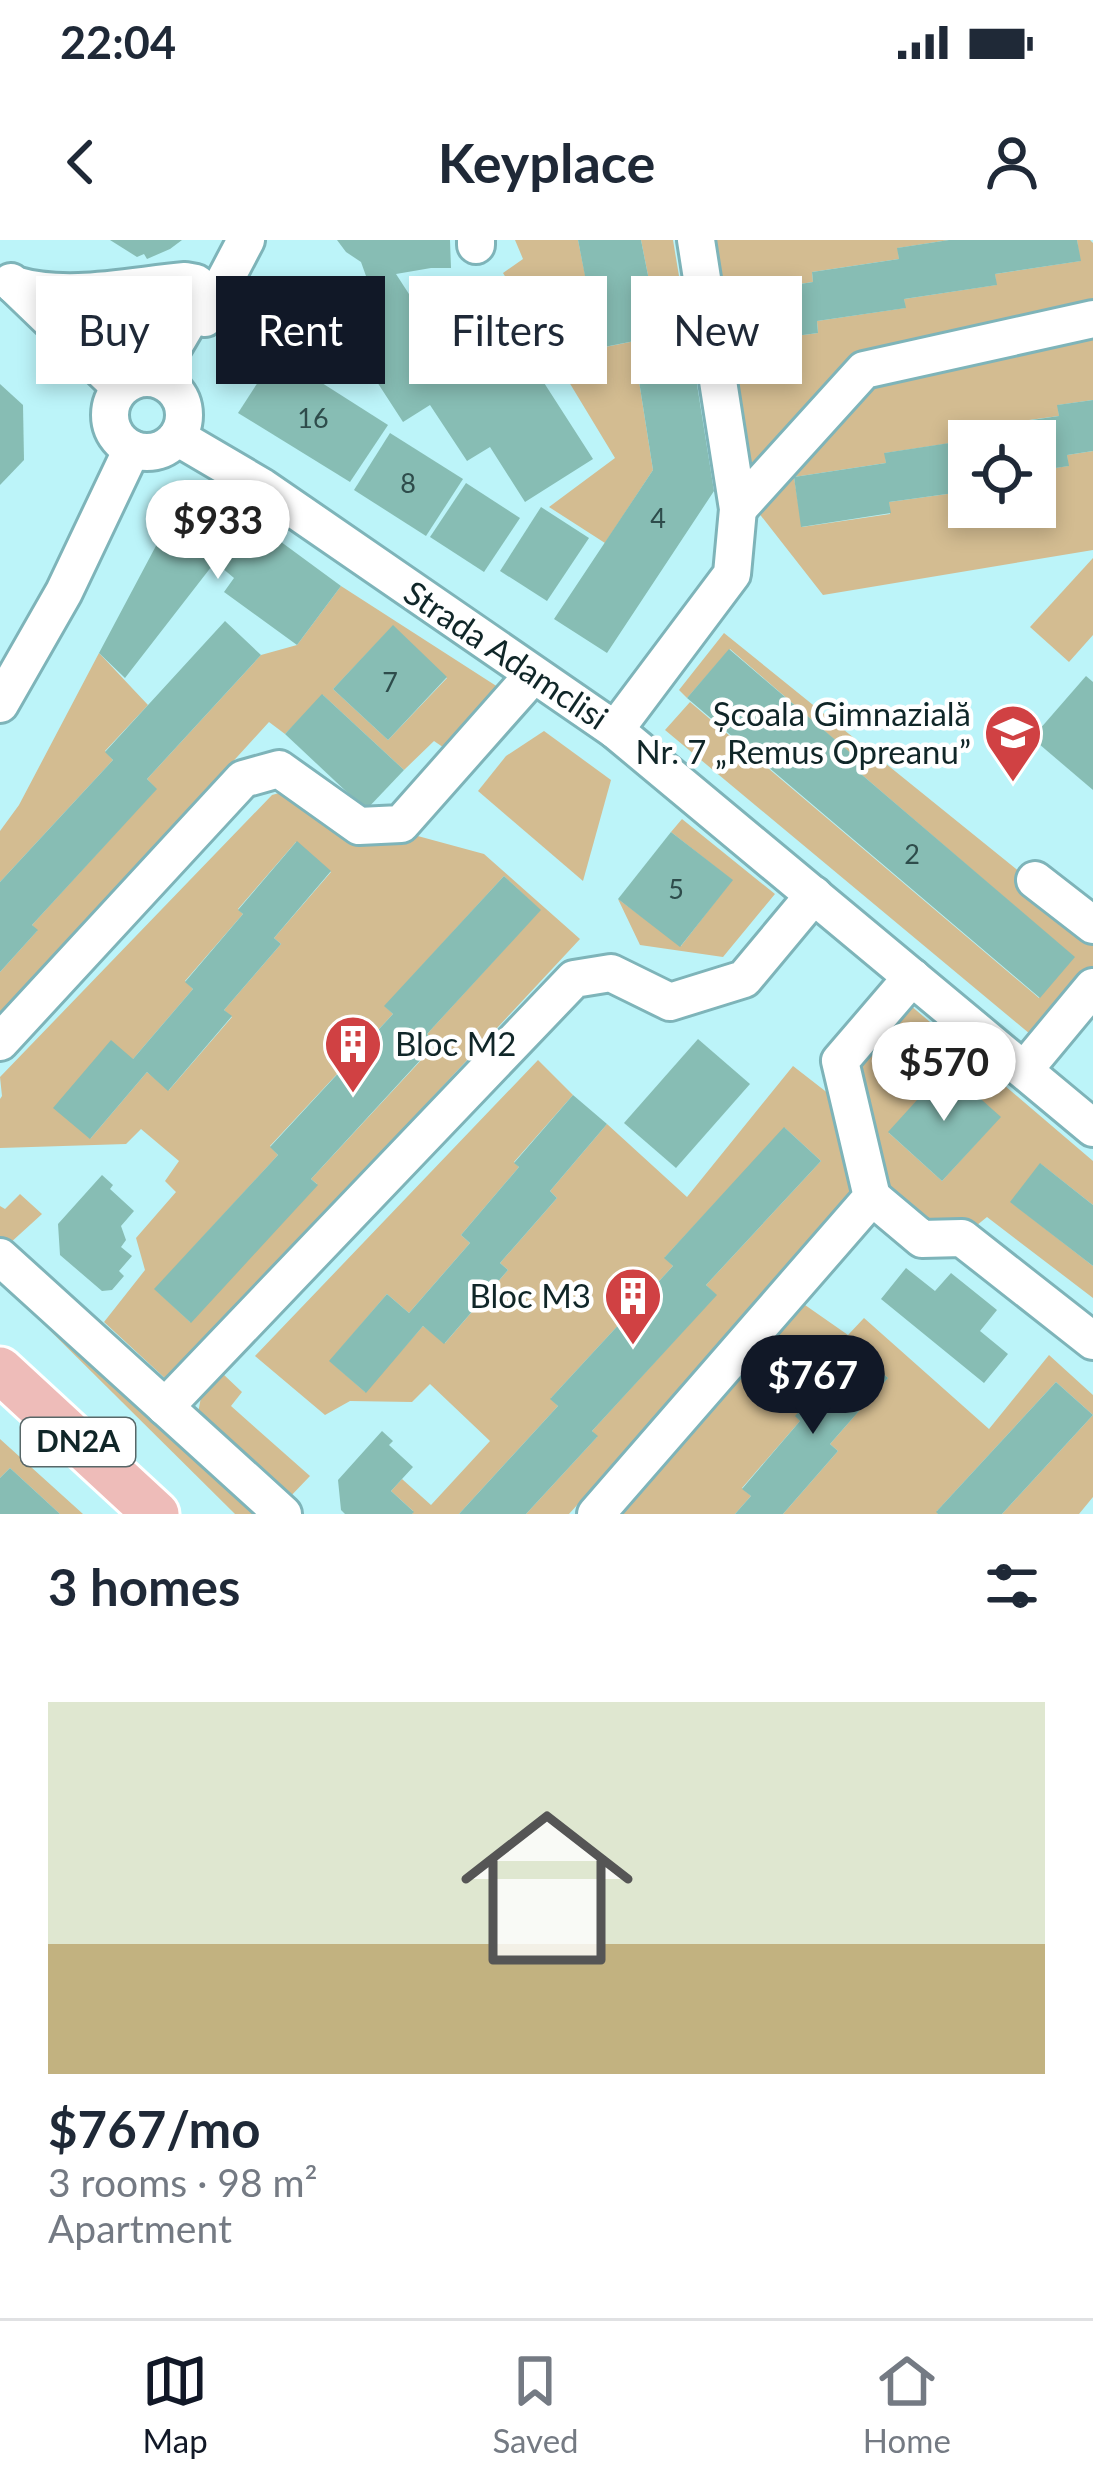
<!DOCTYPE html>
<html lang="en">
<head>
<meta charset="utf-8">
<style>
	body { margin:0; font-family:Lato,sans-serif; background:#f6f6f7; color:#1f2937; height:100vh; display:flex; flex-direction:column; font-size:45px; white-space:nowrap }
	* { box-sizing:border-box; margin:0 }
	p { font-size:39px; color:#747a83 }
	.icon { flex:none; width:66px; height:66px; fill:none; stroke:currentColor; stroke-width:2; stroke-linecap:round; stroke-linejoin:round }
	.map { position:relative; height:1274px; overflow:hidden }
	.drawer { display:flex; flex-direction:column; background:#fff; flex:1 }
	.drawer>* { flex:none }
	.hud { position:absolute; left:36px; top:36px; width:1023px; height:108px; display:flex; gap:24px }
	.tools { position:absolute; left:948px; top:180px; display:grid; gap:24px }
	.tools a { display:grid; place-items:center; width:108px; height:108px; border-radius:0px; background:#fff; box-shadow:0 6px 18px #0003; font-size:60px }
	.price { position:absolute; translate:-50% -102px; padding:0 27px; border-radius:42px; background:#fff; color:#222; font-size:39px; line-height:78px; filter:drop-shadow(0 3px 6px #0008) }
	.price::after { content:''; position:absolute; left:50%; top:72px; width:36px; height:27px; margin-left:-18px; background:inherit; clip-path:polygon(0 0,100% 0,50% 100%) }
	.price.on { background:#111827; color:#fff }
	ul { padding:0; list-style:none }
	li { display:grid; align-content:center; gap:24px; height:636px; padding:0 48px }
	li+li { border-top:3px solid #e0e1e3 }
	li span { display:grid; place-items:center; height:372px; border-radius:0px; color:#555 }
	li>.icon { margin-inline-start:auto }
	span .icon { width:216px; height:216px; fill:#fffc; stroke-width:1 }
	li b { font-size:51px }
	h2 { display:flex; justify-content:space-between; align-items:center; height:144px; padding:0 48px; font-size:51px }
	.chip { padding:0 42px; border-radius:0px; background:#fff; box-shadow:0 6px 18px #0003; font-size:42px; line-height:108px }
	.chip.on { background:#111827; color:#fff }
	.status { display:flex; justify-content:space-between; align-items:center; height:84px; padding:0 60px; background:#fff; direction:ltr }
	.status svg { height:33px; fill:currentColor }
	header { display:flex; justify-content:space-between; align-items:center; height:156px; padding:0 48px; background:#fff; font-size:54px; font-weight:700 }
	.tabs { display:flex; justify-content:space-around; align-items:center; height:168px; border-top:3px solid #e0e1e3; background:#fff; font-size:33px; color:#747a83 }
	.tabs a { display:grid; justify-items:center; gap:6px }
	.tabs .on { color:#111827 }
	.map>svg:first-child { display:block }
	.green { fill:#d3bc91; fill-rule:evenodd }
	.building { fill:#87bdb4 }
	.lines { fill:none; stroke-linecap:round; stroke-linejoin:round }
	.minor-casing { stroke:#7eb4b9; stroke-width:42 }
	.major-casing { stroke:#fff; stroke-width:51 }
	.minor { stroke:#fff; stroke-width:36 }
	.major { stroke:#eebcb9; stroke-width:45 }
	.labels { text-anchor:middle; stroke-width:9; stroke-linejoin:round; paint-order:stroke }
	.number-label { font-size:27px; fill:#2e4c4b }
	.shield { fill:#fff; stroke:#586768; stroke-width:3 }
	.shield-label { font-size:30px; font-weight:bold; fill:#102628 }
	.street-label { font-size:33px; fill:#102628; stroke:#fff }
	.poi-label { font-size:33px; fill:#102628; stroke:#fff; text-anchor:end }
</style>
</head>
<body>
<div class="status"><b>22:04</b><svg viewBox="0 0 49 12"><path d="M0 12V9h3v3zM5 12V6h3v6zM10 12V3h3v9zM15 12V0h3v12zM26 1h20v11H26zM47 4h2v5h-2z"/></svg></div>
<header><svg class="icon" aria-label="back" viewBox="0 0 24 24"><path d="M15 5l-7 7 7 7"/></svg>Keyplace<svg class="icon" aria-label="person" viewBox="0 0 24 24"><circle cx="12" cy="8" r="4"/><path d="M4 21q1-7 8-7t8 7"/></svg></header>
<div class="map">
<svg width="1093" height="1274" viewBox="0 0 1093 1274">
	<rect width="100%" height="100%" fill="#bcf4f9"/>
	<g class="green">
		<polygon points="515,0 578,0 600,108 660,96 641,0 673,0 695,132 639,141 653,230 605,303 549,267 615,218 503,33 523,19"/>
		<polygon points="713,0 949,0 898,8 899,19 812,32 813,42 721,56"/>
		<polygon points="1077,0 1090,0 1093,3 1093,160 1058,165 1059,176 970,188 971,200 885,213 886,223 794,237 802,287 890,274 889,262 969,251 969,267 1035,267 1035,231 1068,226 1067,215 1093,211 1093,310 823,355 758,272 729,105 818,93 817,81 905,68 904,59 996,45 995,34 1080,21"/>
		<polygon points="186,57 150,123 142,122 75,71 73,67"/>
		<polygon points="1093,318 1093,395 1069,422 1030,387"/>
		<path d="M341,346L501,449L453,514L434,501L404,530L323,455L285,494L269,482L0,777V732L37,691L32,685L156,549L147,539L261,415L297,405ZM393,386L447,438L388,500L333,449Z"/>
		<polygon points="724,393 1093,691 1093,729 1036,799 665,490 690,462 1039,758 1074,717 861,534 866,527 730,409 687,458 679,450"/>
		<polygon points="99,413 148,465 105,511 113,520 0,642 0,591 19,565"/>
		<polygon points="544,491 611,540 583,641 478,551 506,516"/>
		<path d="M286,551L403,592L484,614L580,699L168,1141L104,1082L145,1030L136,998L176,952L165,941L179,921L141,889L126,904L0,908V859L2,856L0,837L272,555ZM296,602L331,632L274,698L281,704L224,770L232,777L169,850L147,832L90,899L133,819L193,749L185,741L243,674L238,669ZM504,636L540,670L427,794L436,804L311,939L317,944L190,1082L155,1049L278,915L270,906L393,774L385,766Z"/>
		<polygon points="682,579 775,654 723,717 640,705 618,659 681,706 732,640 671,592"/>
		<path d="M903,759L1093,921V965L1041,924L1011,962L1093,1026V1058L987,977L971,990H941L869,942L569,1274H526L597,1197L592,1191L716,1055L706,1045L821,921L785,888L665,1017L673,1026L551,1158L558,1166L459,1274H412L413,1271L391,1251L402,1239L431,1265L490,1201L430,1144L412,1162L350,1161L325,1175L255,1116L538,820L573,855L514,922L519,927L461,995L470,1003L409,1073L387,1054L330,1121L365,1152L423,1086L445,1103L508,1030L500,1023L557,958L550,951L607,884L687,957L793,826L829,854ZM1000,877L942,941L889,893V892Z"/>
		<polygon points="20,954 42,974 9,1004 0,996 0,966 5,969"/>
		<polygon points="0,1033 265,1274 235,1274 0,1041"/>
		<polygon points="805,1065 848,1095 864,1078 989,1189 1049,1115 1093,1155 1093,1257 1079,1274 1002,1274 1093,1175 1056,1142 937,1271 938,1274 783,1274 838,1211 830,1204 888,1138 854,1108 796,1176 800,1181 742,1248 751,1256 735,1274 614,1274"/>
		<polygon points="222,1133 242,1152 231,1166 310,1236 287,1260 198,1173 202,1152"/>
		<polygon points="0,1199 83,1274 60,1274 10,1228 0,1238"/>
	</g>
	<g class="building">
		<polygon points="110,0 182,0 170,9 147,19 144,14 137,17"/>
		<polygon points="337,0 450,0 451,28 431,28 396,34 420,71 449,53 470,85 496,68 593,219 525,262 490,207 467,221 430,165 403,182 333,74 371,50 361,22 346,12"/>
		<polygon points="578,0 641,0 660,96 599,108"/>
		<polygon points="949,0 1077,0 1081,21 995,34 997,45 904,59 906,68 817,81 818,93 729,105 721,56 813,42 812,32 899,19 897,8"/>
		<polygon points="274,36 327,85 284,110 250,83"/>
		<polygon points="289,122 388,185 350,242 238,173 260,139"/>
		<polygon points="695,132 714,251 607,413 554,379 653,230 639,141"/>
		<polygon points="0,144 23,165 24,220 0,245"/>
		<polygon points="1093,160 1093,211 1067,215 1069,226 1035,231 1035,201 971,201 970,189 1059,176 1057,165"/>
		<polygon points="390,193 463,239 426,296 354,250"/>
		<polygon points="969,200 969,251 889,262 891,273 801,287 794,237 886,223 884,213"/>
		<polygon points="466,243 520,278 484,332 430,297"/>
		<polygon points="224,267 258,285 341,346 297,405 224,352 234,338 215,322 125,438 99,413 166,287 187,272 216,273"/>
		<polygon points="541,267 589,298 547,361 500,331"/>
		<polygon points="225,381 261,415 147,539 157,549 32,685 38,690 0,732 0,642 113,520 105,512"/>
		<polygon points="393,385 447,437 388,500 333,449"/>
		<polygon points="729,409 867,527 861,534 1075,717 1040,758 687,458"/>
		<polygon points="1086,436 1093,442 1093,550 1032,498"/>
		<polygon points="322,454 404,530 366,570 285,494"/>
		<polygon points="671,592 733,640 680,707 618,659"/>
		<polygon points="297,601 331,631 274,698 281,704 224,770 232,776 168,851 147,832 90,899 53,868 111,800 133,819 193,749 185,742 243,674 238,670"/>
		<polygon points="504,636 541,670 427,794 436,803 311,939 318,945 191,1083 154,1049 278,915 270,907 393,774 384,766"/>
		<polygon points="698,799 750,844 676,928 624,883"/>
		<polygon points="946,828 1001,877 942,941 888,892"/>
		<polygon points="573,855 607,884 550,951 557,958 500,1023 508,1030 444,1104 423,1086 366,1153 329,1121 387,1054 409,1073 470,1003 461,995 519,927 514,923"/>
		<polygon points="784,887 821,921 706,1045 717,1055 592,1191 598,1196 526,1274 459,1274 558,1166 550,1159 673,1026 664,1018"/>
		<polygon points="1040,923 1093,965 1093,1026 1010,962"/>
		<polygon points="102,935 113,945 110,949 134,971 121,986 126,1000 121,1007 132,1016 119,1031 124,1036 112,1050 102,1051 60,1015 58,984"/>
		<polygon points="906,1028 935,1051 951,1033 997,1070 980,1091 1008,1114 984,1143 881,1059"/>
		<polygon points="854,1108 888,1138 830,1204 838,1211 783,1274 735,1274 751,1256 742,1249 800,1181 795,1176"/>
		<polygon points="1056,1142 1093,1175 1002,1274 938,1274 936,1272"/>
		<polygon points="382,1191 393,1201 389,1205 413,1227 391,1251 414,1272 412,1274 345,1274 341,1270 338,1240"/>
		<polygon points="10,1228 60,1274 0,1274 0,1238"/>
	</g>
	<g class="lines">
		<defs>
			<g id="minor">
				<polyline points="476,0 476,5"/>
				<polyline points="11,42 121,148"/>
				<path d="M14,45C68,61 130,46 185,41L196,43L202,48V58L155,138"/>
				<polyline points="205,78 246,0"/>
				<circle cx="147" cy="175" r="37"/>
				<polyline points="177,197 262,247 615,490 1093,888"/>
				<polyline points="738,269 864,130 1093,79"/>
				<polyline points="0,464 64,352 132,209"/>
				<polyline points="615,490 732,334 738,269 696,0"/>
				<polyline points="1035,640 1093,685"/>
				<polyline points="0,802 243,539 279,529 359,586 401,584 533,435"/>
				<polyline points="1024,830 1093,747"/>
				<polyline points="872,957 922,999 962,998 1093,1101"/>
				<polyline points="0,1017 283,1274"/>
				<polyline points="165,1167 574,739 611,733 670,762 744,739 814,655"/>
				<polyline points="596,1274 872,957 840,821 912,737"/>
			</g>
			<polyline id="major" points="0,1130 156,1274"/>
		</defs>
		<use href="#minor" class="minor-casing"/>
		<use href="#major" class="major-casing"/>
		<use href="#minor" class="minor"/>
		<use href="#major" class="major"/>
	</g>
	<defs>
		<symbol id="school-pin" viewBox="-11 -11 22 30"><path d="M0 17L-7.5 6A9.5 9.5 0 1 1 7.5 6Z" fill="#d04143" stroke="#fff"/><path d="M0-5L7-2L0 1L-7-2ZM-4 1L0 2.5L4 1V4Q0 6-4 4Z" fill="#fff"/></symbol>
		<symbol id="building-pin" viewBox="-11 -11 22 30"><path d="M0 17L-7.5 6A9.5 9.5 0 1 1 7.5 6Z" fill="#d04143" stroke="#fff"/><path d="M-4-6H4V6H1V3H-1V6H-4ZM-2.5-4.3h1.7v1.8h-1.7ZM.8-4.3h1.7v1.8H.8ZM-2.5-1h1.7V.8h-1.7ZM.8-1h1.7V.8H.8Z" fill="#fff"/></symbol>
	</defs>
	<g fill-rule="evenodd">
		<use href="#school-pin" x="980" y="460" width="66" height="90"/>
		<use href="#building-pin" x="320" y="771" width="66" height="90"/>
		<use href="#building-pin" x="600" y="1023" width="66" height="90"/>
	</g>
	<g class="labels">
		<g class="number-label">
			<text x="313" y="188">16</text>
			<text x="408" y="253">8</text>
			<text x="658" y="288">4</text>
			<text x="390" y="452">7</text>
			<text x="912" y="624">2</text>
			<text x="676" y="659">5</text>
		</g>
		<rect class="shield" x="21" y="1178" width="114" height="48" rx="9"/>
		<g class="shield-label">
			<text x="78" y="1212">DN2A</text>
		</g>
		<g class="street-label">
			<text transform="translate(506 415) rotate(34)" y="12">Strada Adamclisi</text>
		</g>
		<g class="poi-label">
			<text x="971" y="486">Școala Gimnazială<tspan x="971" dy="38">Nr. 7 „Remus Opreanu”</tspan></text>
			<text x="395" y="816" text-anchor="start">Bloc M2</text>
			<text x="591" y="1068">Bloc M3</text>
		</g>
	</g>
</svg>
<div class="tools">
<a><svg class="icon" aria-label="locate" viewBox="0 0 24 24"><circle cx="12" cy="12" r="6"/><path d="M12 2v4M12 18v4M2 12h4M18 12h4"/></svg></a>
</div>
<b class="price" style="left:218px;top:342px">$933</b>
<b class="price" style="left:944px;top:884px">$570</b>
<b class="price on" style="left:813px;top:1197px">$767</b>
<div class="hud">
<a class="chip">Buy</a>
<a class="chip on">Rent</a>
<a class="chip">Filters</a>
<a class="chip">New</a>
</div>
</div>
<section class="drawer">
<h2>3 homes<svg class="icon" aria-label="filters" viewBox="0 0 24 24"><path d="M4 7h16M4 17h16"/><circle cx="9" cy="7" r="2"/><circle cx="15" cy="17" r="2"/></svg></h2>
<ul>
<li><span style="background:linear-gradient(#dfe7d0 65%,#c2b280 0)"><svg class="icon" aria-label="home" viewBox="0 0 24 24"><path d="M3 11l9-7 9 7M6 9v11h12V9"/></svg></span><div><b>$767/mo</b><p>3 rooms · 98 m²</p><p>Apartment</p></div></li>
</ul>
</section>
<nav class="tabs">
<a class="on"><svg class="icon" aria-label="map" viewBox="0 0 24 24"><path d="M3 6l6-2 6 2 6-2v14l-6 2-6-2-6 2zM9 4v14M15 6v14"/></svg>Map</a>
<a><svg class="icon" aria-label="saved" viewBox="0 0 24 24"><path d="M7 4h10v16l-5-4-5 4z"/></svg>Saved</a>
<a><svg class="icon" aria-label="home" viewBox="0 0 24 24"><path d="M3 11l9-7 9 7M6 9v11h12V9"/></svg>Home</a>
</nav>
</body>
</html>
